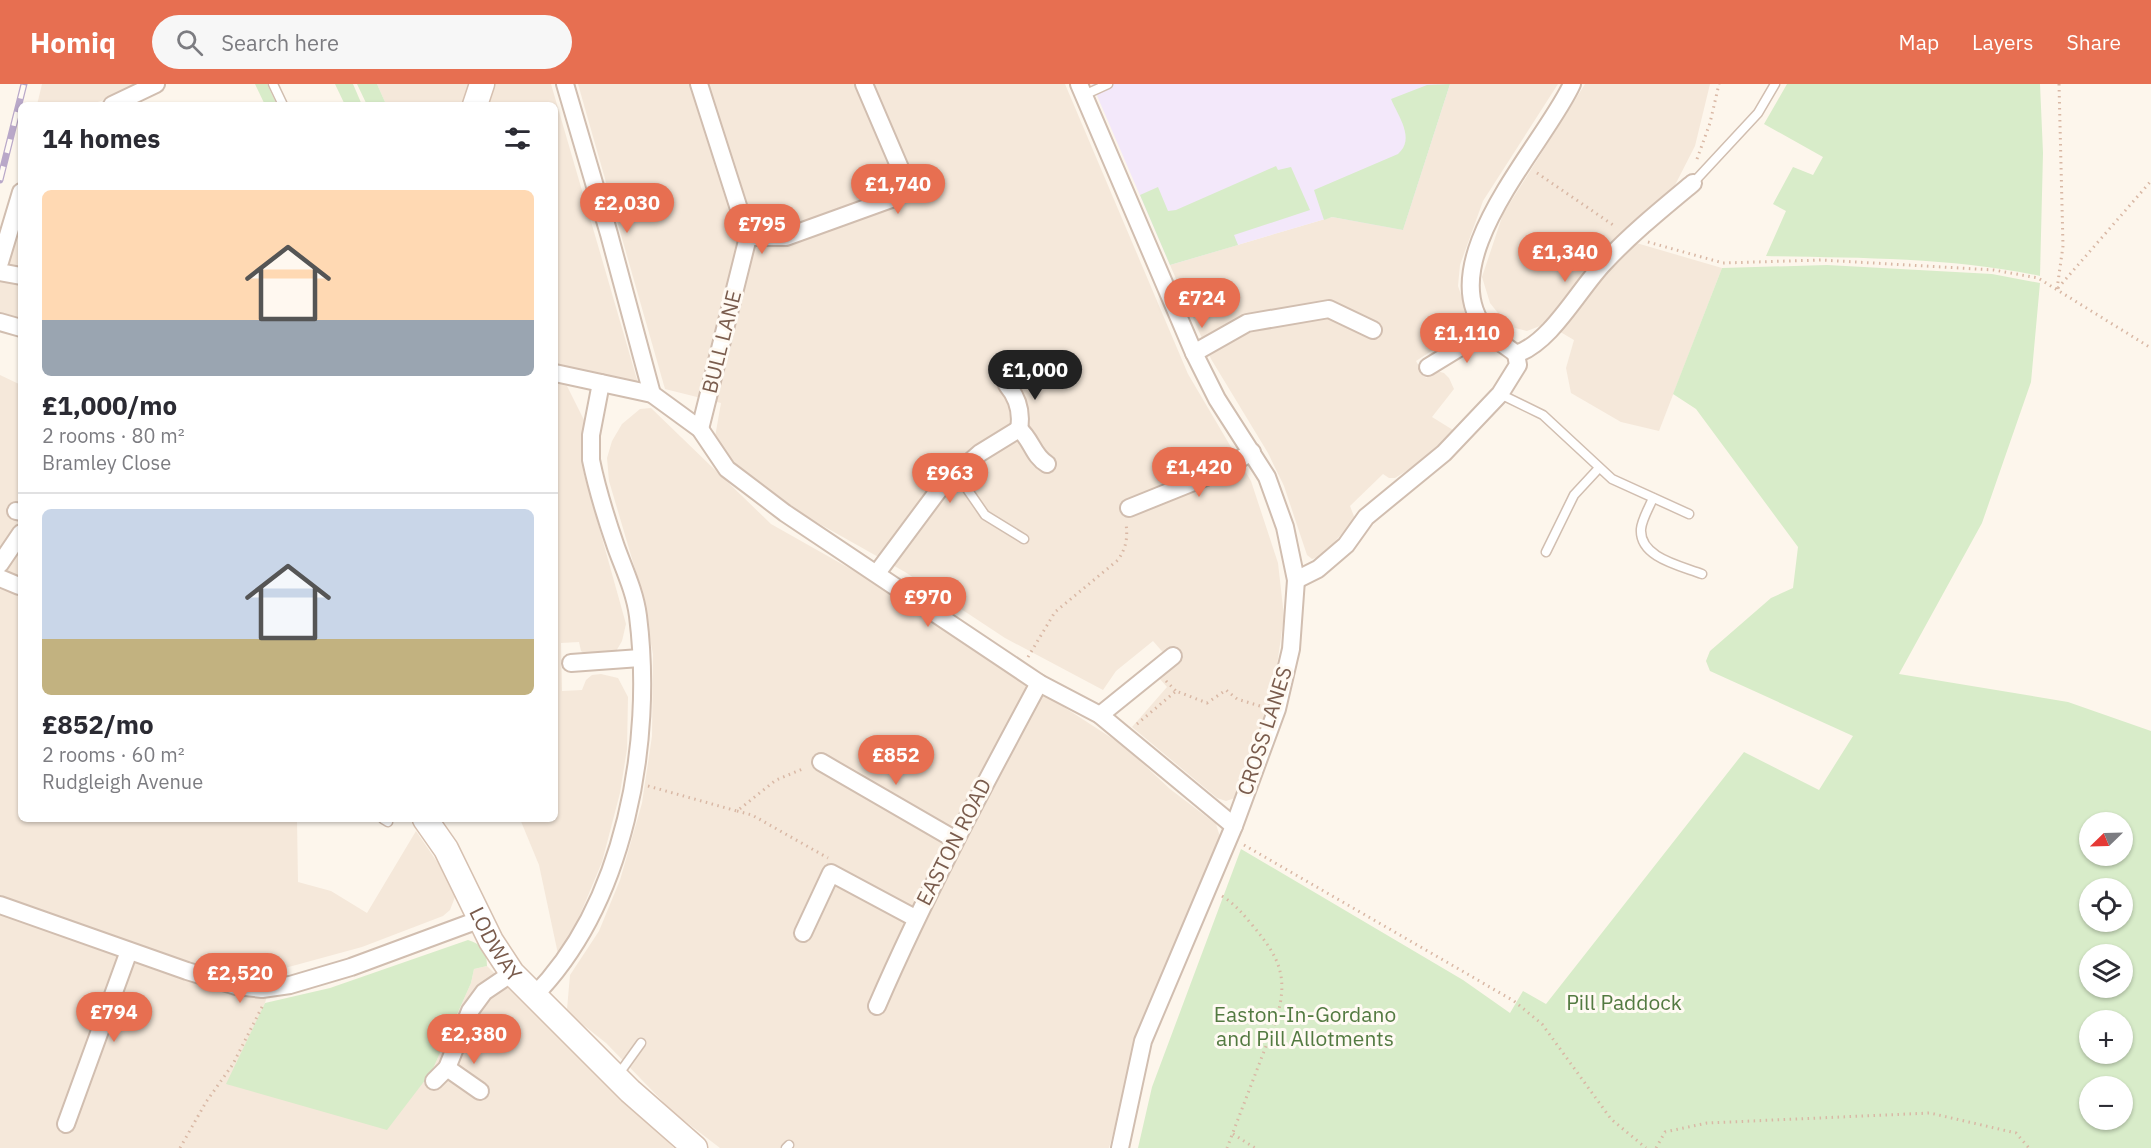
<!DOCTYPE html>
<html lang="en">
<head>
<meta charset="utf-8">
<style>
	body { margin:0; font-family:"IBM Plex Sans",sans-serif; background:#f7f7f7; color:#2b2b33; height:100vh; display:flex; flex-direction:column; font-size:22px; white-space:nowrap }
	* { box-sizing:border-box; margin:0 }
	p { font-size:20px; color:#7c7c81 }
	.icon { flex:none; width:33px; height:33px; fill:none; stroke:currentColor; stroke-width:2; stroke-linecap:round; stroke-linejoin:round }
	.map { position:relative; flex:1; overflow:hidden }
	.sheet { position:absolute; left:18px; top:18px; width:540px; height:720px; display:flex; flex-direction:column; background:#fff; border-radius:9px; box-shadow:0 2px 4px #0004 }
	.sheet>* { flex:none }
	.needle { width:39px; rotate:247deg }
	.fabs { position:absolute; left:2079px; top:728px; display:grid; gap:12px }
	.fabs a { display:grid; place-items:center; width:54px; height:54px; border-radius:50%; background:#fff; box-shadow:0 2px 4px #0004; font-size:30px }
	.price { position:absolute; translate:-50% -51px; padding:0 14px; border-radius:21px; background:#e76f51; color:#fff; font-size:20px; line-height:39px; filter:drop-shadow(0 2px 3px #0008) }
	.price::after { content:''; position:absolute; left:50%; top:36px; width:18px; height:14px; margin-left:-9px; background:inherit; clip-path:polygon(0 0,100% 0,50% 100%) }
	.price.current { background:#222; color:#fff }
	ul { padding:0; list-style:none }
	li { display:grid; align-content:center; gap:12px; height:318px; padding:0 24px }
	li+li { border-top:2px solid #e1e1e2 }
	li span { display:grid; place-items:center; height:186px; border-radius:9px; color:#555 }
	li>.icon { margin-inline-start:auto }
	span .icon { width:108px; height:108px; fill:#fffc; stroke-width:1 }
	li b { font-size:26px }
	h2 { display:flex; justify-content:space-between; align-items:center; height:72px; padding:0 24px; font-size:26px }
	header { display:flex; align-items:center; gap:36px; box-sizing:border-box; height:84px; padding:0 30px; background:#e76f51; color:#fff }
	header strong { font-size:28px }
	nav { display:flex; gap:33px; margin-inline-start:auto; font-size:21px }
	.search { width:420px; height:54px; background:#f7f7f7; display:flex; align-items:center; gap:15px; box-sizing:border-box; padding:0 21px; border-radius:33px; color:#7c7c81; font-size:22px }
	.map>svg:first-child { display:block }
	.residential { fill:#f5e8da }
	.education { fill:#f3e8fa }
	.green { fill:#d8ecc9; fill-rule:evenodd }
	.lines { fill:none; stroke-linecap:round; stroke-linejoin:round }
	.lane-casing { stroke:#d1beb0; stroke-width:11 }
	.street-casing { stroke:#d1beb0; stroke-width:20 }
	.secondary-casing { stroke:#d6c0b0; stroke-width:27 }
	.path { stroke:#d9b8a5; stroke-width:3; stroke-dasharray:1.5 4.5; stroke-linecap:butt }
	.lane { stroke:#fff; stroke-width:8 }
	.street { stroke:#fff; stroke-width:16 }
	.secondary { stroke:#fff; stroke-width:24 }
	.rail-casing { stroke:#b9a8c9; stroke-width:7 }
	.rail { stroke:#fffaf3; stroke-width:4.5; stroke-dasharray:14; stroke-linecap:butt }
	.labels { text-anchor:middle; stroke-width:6; stroke-linejoin:round; paint-order:stroke }
	.street-label { font-size:21px; fill:#7a5c4d; stroke:#fffaf3 }
	.park-label { font-size:21px; fill:#537a41; stroke:#fffaf3 }
</style>
</head>
<body>
<header>
<strong>Homiq</strong>
<div class="search"><svg class="icon" aria-label="search" viewBox="0 0 24 24"><circle cx="10" cy="10" r="6"/><path d="M15 15l6 6"/></svg>Search here</div>
<nav><a>Map</a><a>Layers</a><a>Share</a></nav>
</header>
<div class="map">
<svg width="2151" height="1064" viewBox="0 0 2151 1064">
	<rect width="100%" height="100%" fill="#fdf6ec"/>
	<g class="residential">
		<polygon points="42,0 133,0 121,11 88,21 37,21"/>
		<polygon points="377,0 472,0 465,21 382,21 385,18"/>
		<polygon points="492,0 551,0 638,299 555,280 555,21 485,21"/>
		<polygon points="578,0 1065,0 1188,290 1251,397 1278,479 1284,532 1272,617 1235,714 1226,717 1217,714 1132,643 1167,603 1159,594 1174,581 1153,557 1116,587 1103,606 1005,554 905,488 809,434 738,383 716,361 715,353 721,319 665,305"/>
		<polygon points="1450,0 1558,0 1483,117 1460,181 1458,202 1469,234 1468,243 1416,277 1426,294 1437,287 1444,289 1449,294 1454,305 1432,333 1453,346 1422,377 1395,394 1389,394 1383,390 1350,422 1355,435 1322,472 1312,475 1307,471 1284,402 1268,369 1211,275 1170,181 1332,133 1403,145"/>
		<polygon points="1585,0 1710,0 1695,62 1673,105 1619,154 1545,240 1527,247 1515,244 1502,234 1490,219 1482,193 1503,130"/>
		<polygon points="21,122 21,237 0,231 0,192"/>
		<polygon points="1633,158 1722,184 1659,347 1621,338 1571,309 1566,284 1574,256 1557,246"/>
		<polygon points="0,291 21,301 21,735 297,735 298,798 331,807 367,829 416,747 455,804 455,813 450,826 443,832 362,863 274,887 265,919 227,1000 432,987 471,899 474,885 487,882 674,1064 0,1064"/>
		<polygon points="555,299 567,302 585,338 583,386 626,540 622,557 615,569 589,572 581,567 579,558 561,559 562,607 582,606 586,596 592,591 601,590 618,594 628,613 627,665 620,709 602,778 577,838 558,870 539,781 520,735 555,735"/>
		<polygon points="651,324 771,440 856,488 1124,662 1170,705 1216,740 1221,756 1140,954 1109,1064 720,1064 673,1028 606,959 577,936 567,925 570,891 599,847 620,796 642,719 652,652 653,570 638,495 609,397 607,374 612,357 622,340 640,325"/>
	</g>
	<polygon class="education" points="1092,0 1450,0 1403,146 1332,133 1170,181"/>
	<g class="green">
		<polygon points="255,0 267,0 277,21 265,21"/>
		<polygon points="335,0 353,0 362,21 345,21"/>
		<polygon points="357,0 377,0 385,18 367,21"/>
		<path d="M1450,0L1403,146L1332,133L1324,136L1314,106L1398,70C1416,55 1398,32 1391,15L1427,1Z"/>
		<path d="M1787,0H2040L2043,69L2040,192C1951,173 1857,174 1766,172L1786,127L1773,120L1793,83L1813,91L1823,73L1764,40Z"/>
		<polygon points="1276,82 1278,86 1291,83 1310,126 1234,151 1238,161 1170,181 1140,111 1158,103 1168,127 1176,126"/>
		<path d="M1827,181L1992,190L2040,199L2031,298L1982,439L1899,590L2068,618L2151,647V1064H1138L1152,1003L1241,765L1463,896L1510,929L1523,907L1546,920L1744,668L1819,706L1853,652L1710,587L1706,577L1710,567L1771,514L1793,504L1798,463L1696,325L1673,310L1722,184ZM2090,738H2122V771H2090ZM2090,804H2122V837H2090ZM2090,870H2122V903H2090ZM2090,936H2122V969H2090ZM2090,1002H2122V1035H2090Z"/>
		<path d="M468,856C482,860 487,868 487,882L474,885L471,899L432,987L387,1046L226,1000L265,919L330,904Z"/>
	</g>
	<g class="lines">
		<defs>
			<g id="lane">
				<polyline points="273,0 283,21"/>
				<polyline points="1084,11 1108,0"/>
				<polyline points="1693,99 1758,29 1775,0"/>
				<polyline points="1500,310 1543,331 1612,395 1689,430"/>
				<polyline points="956,389 985,431 1024,455"/>
				<path d="M1653,414C1649,424 1642,435 1641,445C1639,474 1682,482 1702,490"/>
				<polyline points="1546,468 1574,411 1599,384"/>
				<polyline points="383,735 388,738"/>
				<polyline points="618,991 641,959"/>
				<polyline points="786,1064 789,1061"/>
			</g>
			<g id="street">
				<polyline points="565,0 609,150 652,310"/>
				<polyline points="699,0 748,153 700,345"/>
				<polyline points="1079,0 1194,269 1217,315 1267,393 1285,443 1296,496 1291,565 1277,625 1234,742 1143,957 1120,1064"/>
				<polyline points="112,21 156,0"/>
				<polyline points="748,153 786,153 894,114 906,98 864,0"/>
				<polyline points="0,178 21,108"/>
				<polyline points="0,188 21,192"/>
				<polyline points="0,238 21,244"/>
				<polyline points="1194,269 1247,239 1329,225 1373,246"/>
				<path d="M1516,270C1507,262 1494,256 1487,247C1428,179 1545,60 1572,0"/>
				<path d="M1516,270C1551,259 1579,205 1604,179C1632,149 1663,124 1693,99"/>
				<polyline points="1428,283 1487,247"/>
				<polyline points="555,289 652,310 700,345 727,385 785,429 1039,599 1100,631 1234,742"/>
				<path d="M1007,301C1018,314 1022,328 1019,345"/>
				<path d="M1019,345C1032,356 1033,372 1047,380"/>
				<polyline points="1129,424 1211,391 1252,368"/>
				<polyline points="16,427 21,428"/>
				<polyline points="0,480 21,449"/>
				<polyline points="877,489 941,403 980,369 1019,345"/>
				<polyline points="0,494 19,502"/>
				<polyline points="1296,496 1318,485 1346,461 1366,433 1444,369 1500,310 1518,281 1516,270"/>
				<polyline points="571,579 640,574"/>
				<polyline points="1100,631 1173,572"/>
				<polyline points="821,678 954,755"/>
				<polyline points="0,821 187,887 236,902 262,905 290,901 351,883 481,835"/>
				<polyline points="803,849 831,789 915,834"/>
				<path d="M533,913C625,820 654,659 638,532C635,508 624,485 616,463C606,434 597,405 591,376V351L601,299"/>
				<path d="M877,922C925,811 982,705 1039,599"/>
				<polyline points="447,984 480,1007"/>
				<polyline points="434,997 447,984 470,927 484,908 512,889"/>
				<polyline points="66,1040 129,867"/>
			</g>
			<g id="secondary">
				<polyline points="475,21 482,0"/>
				<path id="s1" d="M425,735L446,765L491,857L512,889L630,1007L695,1064"/>
			</g>
		</defs>
		<use href="#lane" class="lane-casing"/>
		<use href="#street" class="street-casing"/>
		<use href="#secondary" class="secondary-casing"/>
		<g class="path">
			<polyline points="1697,75 1710,39 1719,0"/>
			<polyline points="1537,89 1616,143"/>
			<polyline points="1648,158 1723,179 1821,176 1994,186 2038,194 2151,264"/>
			<polyline points="2058,204 2151,97"/>
			<polyline points="2057,205 2063,162 2059,0"/>
			<path d="M1028,573L1055,528L1118,476C1126,464 1128,454 1126,440"/>
			<polyline points="1166,597 1176,607"/>
			<polyline points="1137,640 1176,607 1207,619 1226,606 1237,615 1260,622"/>
			<polyline points="648,702 737,727 776,696 805,684"/>
			<polyline points="737,727 752,731 828,774"/>
			<polyline points="1244,761 1514,917 1542,940 1611,1035 1646,1064"/>
			<path d="M1222,812C1235,820 1243,830 1253,842C1280,874 1289,894 1276,936L1227,1064"/>
			<polyline points="1233,1050 1255,1064"/>
			<polyline points="180,1064 206,1018 233,980 263,921"/>
			<polyline points="1656,1064 1665,1048 1707,1039 1930,1029 2016,1049 2029,1064"/>
		</g>
		<use href="#lane" class="lane"/>
		<use href="#street" class="street"/>
		<use href="#secondary" class="secondary"/>
		<defs>
			<polyline id="rail" points="0,96 24,0"/>
		</defs>
		<use href="#rail" class="rail-casing"/>
		<use href="#rail" class="rail"/>
	</g>
	<g class="labels">
		<g class="street-label">
			<text transform="translate(722 258) rotate(-76)" y="7">BULL LANE</text>
			<text transform="translate(1265 647) rotate(-72)" y="7">CROSS LANES</text>
			<text transform="translate(954 758) rotate(-63)" y="7">EASTON ROAD</text>
			<text dy="7" stroke="none"><textPath href="#s1" startOffset="144">LODWAY</textPath></text>
		</g>
		<g class="park-label">
			<text x="1624" y="926">Pill Paddock</text>
			<text x="1305" y="938">Easton-In-Gordano<tspan x="1305" dy="24">and Pill Allotments</tspan></text>
		</g>
	</g>
</svg>
<div class="fabs">
<a><svg class="needle" viewBox="-14 -14 28 28"><path d="M0-13l5 13h-10z" fill="#e53935"/><path d="M0 13l5-13h-10z" fill="#7c7c81"/></svg></a>
<a><svg class="icon" aria-label="locate" viewBox="0 0 24 24"><circle cx="12" cy="12" r="6"/><path d="M12 2v4M12 18v4M2 12h4M18 12h4"/></svg></a>
<a><svg class="icon" aria-label="layers" viewBox="0 0 24 24"><path d="M12 4l9 5-9 5-9-5zM3 14l9 5 9-5"/></svg></a>
<a>+</a>
<a>−</a>
</div>
<b class="price" style="left:898px;top:131px">£1,740</b>
<b class="price" style="left:627px;top:150px">£2,030</b>
<b class="price" style="left:762px;top:171px">£795</b>
<b class="price" style="left:1565px;top:199px">£1,340</b>
<b class="price" style="left:1202px;top:245px">£724</b>
<b class="price" style="left:1467px;top:280px">£1,110</b>
<b class="price current" style="left:1035px;top:317px">£1,000</b>
<b class="price" style="left:1199px;top:414px">£1,420</b>
<b class="price" style="left:950px;top:420px">£963</b>
<b class="price" style="left:928px;top:544px">£970</b>
<b class="price" style="left:896px;top:702px">£852</b>
<b class="price" style="left:240px;top:920px">£2,520</b>
<b class="price" style="left:114px;top:959px">£794</b>
<b class="price" style="left:474px;top:981px">£2,380</b>
<section class="sheet">
<h2>14 homes<svg class="icon" aria-label="filters" viewBox="0 0 24 24"><path d="M4 7h16M4 17h16"/><circle cx="9" cy="7" r="2"/><circle cx="15" cy="17" r="2"/></svg></h2>
<ul>
<li><span style="background:linear-gradient(#ffd9b3 70%,#9aa5b1 0)"><svg class="icon" aria-label="home" viewBox="0 0 24 24"><path d="M3 11l9-7 9 7M6 9v11h12V9"/></svg></span><div><b>£1,000/mo</b><p>2 rooms · 80 m²</p><p>Bramley Close</p></div></li>
<li><span style="background:linear-gradient(#c9d6e8 70%,#c2b280 0)"><svg class="icon" aria-label="home" viewBox="0 0 24 24"><path d="M3 11l9-7 9 7M6 9v11h12V9"/></svg></span><div><b>£852/mo</b><p>2 rooms · 60 m²</p><p>Rudgleigh Avenue</p></div></li>
</ul>
</section>
</div>
</body>
</html>
